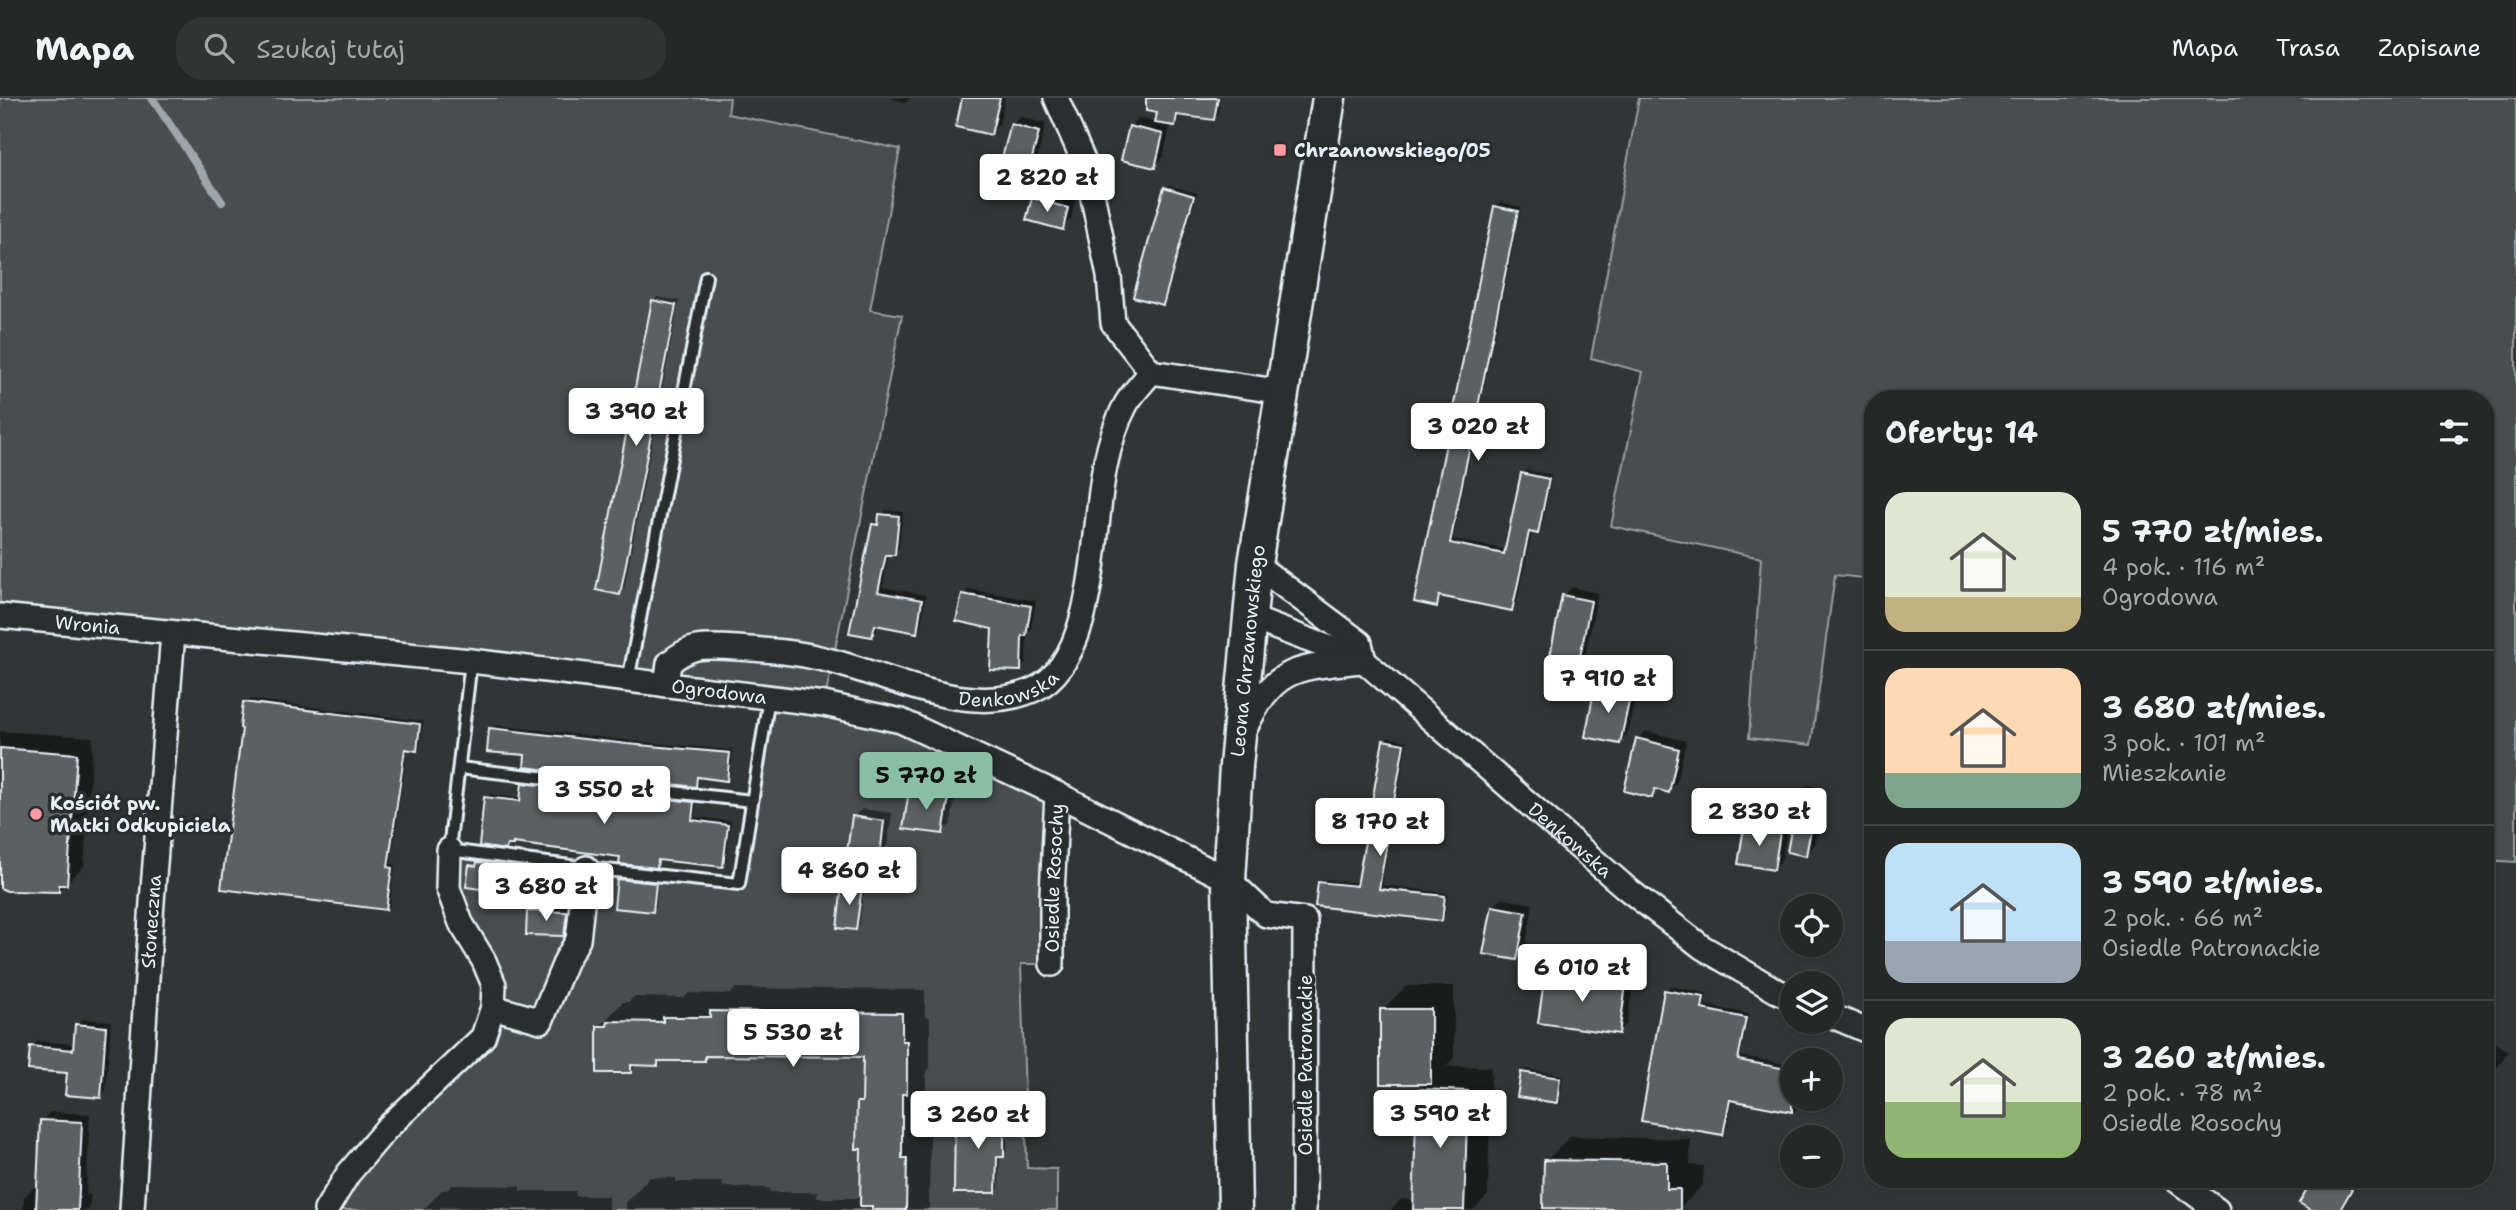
<!DOCTYPE html>
<html lang="pl">
<head>
<meta charset="utf-8">
<style>
	body { margin:0; font-family:"Shantell Sans",sans-serif; background:#323434; color:#f1f3f6; height:100vh; display:flex; flex-direction:column; font-size:26px; white-space:nowrap }
	* { box-sizing:border-box; margin:0 }
	p { font-size:23px; color:#a4a6a8 }
	.icon { flex:none; width:38px; height:38px; fill:none; stroke:currentColor; stroke-width:2; stroke-linecap:round; stroke-linejoin:round }
	.map { position:relative; flex:1; overflow:hidden }
	.panel { position:absolute; left:1864px; top:292px; width:630px; height:798px; display:flex; flex-direction:column; background:#262828; border-radius:28px; box-shadow:0 2px 5px #0004,0 0 0 2px #424445 }
	.panel>* { flex:none }
	.fabs { position:absolute; left:1780px; top:796px; display:grid; gap:14px }
	.fabs a { display:grid; place-items:center; width:63px; height:63px; border-radius:50%; background:#262828; box-shadow:0 2px 5px #0004,0 0 0 2px #424445; font-size:35px }
	.price { position:absolute; translate:-50% -60px; padding:0 16px; border-radius:7px; background:#fff; color:#222; font-size:23px; line-height:46px; filter:drop-shadow(0 2px 4px #0008) }
	.price::after { content:''; position:absolute; left:50%; top:42px; width:21px; height:16px; margin-left:-10px; background:inherit; clip-path:polygon(0 0,100% 0,50% 100%) }
	.price.active { background:#8abfa5; color:#111 }
	ul { padding:0; list-style:none }
	li { display:flex; align-items:center; gap:21px; height:175px; padding:0 21px }
	li+li { border-top:2px solid #424445 }
	li span { display:grid; place-items:center; flex:none; width:196px; height:140px; border-radius:21px; color:#555 }
	li>.icon { margin-inline-start:auto }
	span .icon { width:84px; height:84px; fill:#fffc; stroke-width:1 }
	li b { font-size:30px }
	h2 { display:flex; justify-content:space-between; align-items:center; height:84px; padding:0 21px; font-size:30px }
	header { display:flex; align-items:center; gap:42px; box-sizing:border-box; height:98px; padding:0 35px; background:#262828; border-bottom:2px solid #424445 }
	header strong { font-size:33px }
	nav { display:flex; gap:38px; margin-inline-start:auto; font-size:24px }
	.search { width:490px; height:63px; background:#323434; display:flex; align-items:center; gap:18px; box-sizing:border-box; padding:0 24px; border-radius:28px; color:#a4a6a8; font-size:26px }
	.map>svg:first-child { display:block }
	.green { fill:#494d4f; stroke:#989fa4; stroke-width:2 }
	.shadow { fill:#0007 }
	.lines { fill:none; stroke-linecap:round; stroke-linejoin:round }
	.stream { stroke:#9fa5aa; stroke-width:8 }
	.building { fill:#5c6063; stroke:#e8f1f8; stroke-width:2 }
	.lane-casing { stroke:#e8f1f8; stroke-width:16 }
	.street-casing { stroke:#e8f1f8; stroke-width:28 }
	.secondary-casing { stroke:#e8f1f8; stroke-width:37 }
	.lane { stroke:#2a2d2e; stroke-width:10 }
	.street { stroke:#2a2d2e; stroke-width:23 }
	.secondary { stroke:#2a2d2e; stroke-width:32 }
	.poi-dot { fill:#ff9aa2; stroke:#2a2d2e; stroke-width:2.5 }
	.labels { text-anchor:middle; stroke-width:7; stroke-linejoin:round; paint-order:stroke }
	.poi-label { font-size:19px; font-weight:bold; fill:#e8f1f8; stroke:#2a2d2e; text-anchor:start }
	.street-label { font-size:19px; fill:#e8f1f8; stroke:#2a2d2e }
</style>
</head>
<body>
<header>
<strong>Mapa</strong>
<div class="search"><svg class="icon" aria-label="search" viewBox="0 0 24 24"><circle cx="10" cy="10" r="6"/><path d="M15 15l6 6"/></svg>Szukaj tutaj</div>
<nav><a>Mapa</a><a>Trasa</a><a>Zapisane</a></nav>
</header>
<div class="map">
<svg width="2516" height="1112" viewBox="0 0 2516 1112">
	<rect width="100%" height="100%" fill="#323536"/>
	<filter id="ink" filterUnits="userSpaceOnUse"><feTurbulence type="fractalNoise" baseFrequency=".0143" numOctaves="2"/><feDisplacementMap in="SourceGraphic" scale="14" xChannelSelector="R" yChannelSelector="G"/><feConvolveMatrix kernelMatrix="1 2 1 2 8 2 1 2 1" color-interpolation-filters="sRGB"/></filter>
	<g filter="url(#ink)">
		<g class="green">
			<polygon points="0,0 730,0 728,16 900,51 870,212 902,217 824,606 901,623 1057,696 1052,866 1021,866 1027,1070 1057,1071 1057,1112 326,1112 387,1030 493,909 461,825 449,752 739,786 769,599 0,518"/>
			<polygon points="1639,0 2516,0 2516,764 2485,762 2485,301 1872,301 1872,481 1835,477 1811,647 1749,640 1761,460 1611,428 1643,274 1591,260"/>
		</g>
		<g class="shadow">
			<polygon points="891,0 910,0 906,5"/>
			<polygon points="964,0 1005,0 999,26 991,35"/>
			<polygon points="1167,0 1220,0 1218,16 1214,20 1180,16 1178,23 1174,26 1171,26 1163,59 1154,68 1130,29 1139,20 1157,25"/>
			<polygon points="1021,19 1046,26 1035,68 1026,77 1012,27"/>
			<polygon points="1169,87 1197,95 1166,202 1162,205 1165,90"/>
			<polygon points="1042,93 1075,102 1071,121 1062,130 1033,101"/>
			<polygon points="1500,104 1521,109 1453,441 1507,452 1522,376 1527,372 1552,377 1542,429 1537,434 1532,433 1516,507 1511,511 1442,497 1436,507 1496,109"/>
			<polygon points="657,199 679,203 624,491 620,495 653,203"/>
			<polygon points="886,412 903,414 899,450 894,456 889,455 883,489 926,497 921,528 916,533 878,526 877,533 872,538 874,427"/>
			<polygon points="1572,489 1598,495 1586,554 1578,562 1564,498"/>
			<polygon points="969,491 1036,503 1031,531 1027,535 1026,565 1021,571 993,530 963,497"/>
			<polygon points="1605,580 1638,586 1628,635 1620,644 1597,588"/>
			<polygon points="249,601 423,623 420,647 416,651 407,650 391,766 395,766 390,807 386,810 244,629 245,605"/>
			<polygon points="495,627 632,643 733,652 730,677 726,681 699,678 699,683 695,687 527,656 491,631"/>
			<polygon points="0,633 93,639 84,768 58,793 0,789"/>
			<polygon points="1646,633 1686,643 1677,684 1668,693 1659,691 1652,698 1637,641"/>
			<polygon points="1388,639 1407,643 1382,787 1448,795 1445,817 1441,821 1319,785 1323,781 1359,785 1384,643"/>
			<polygon points="527,682 697,701 695,719 731,723 726,764 722,768 661,760 657,768 622,757 514,743 506,750 486,699 490,696 522,700 524,686"/>
			<polygon points="919,685 956,690 951,726 942,734 911,693"/>
			<polygon points="1808,687 1824,691 1814,748 1805,756 1799,696"/>
			<polygon points="862,711 892,715 887,747 879,756 853,719"/>
			<polygon points="1754,721 1788,727 1782,762 1774,771 1746,730"/>
			<polygon points="482,761 507,764 504,788 500,792 471,767"/>
			<polygon points="623,778 658,782 656,809 652,812 619,782"/>
			<polygon points="848,784 865,785 859,827 856,830 844,787"/>
			<polygon points="1502,800 1533,806 1525,852 1517,860 1493,809"/>
			<polygon points="538,805 575,806 572,828 563,836 529,813"/>
			<polygon points="1555,867 1634,879 1627,926 1618,934 1546,875"/>
			<polygon points="1406,888 1454,888 1454,960 1447,968 1491,969 1488,1097 1473,1112 1391,1112 1401,1101 1415,1102 1419,992 1426,984 1382,912"/>
			<polygon points="1670,888 1707,895 1705,907 1749,916 1741,958 1792,967 1792,1001 1801,1001 1800,1008 1795,1013 1733,1001 1727,1031 1722,1036 1666,892"/>
			<polygon points="736,890 925,892 925,919 930,919 930,970 926,974 925,1037 930,1037 929,1110 927,1112 626,1112 626,1104 650,1079 676,1080 676,1084 722,1084 723,1089 769,1090 770,1094 817,1094 817,1100 862,1100 863,1050 858,1005 864,1000 864,958 710,956 704,962 662,961 657,966 638,966 630,974 599,929 623,904 628,904 634,899 684,900 689,895 730,896"/>
			<polygon points="83,921 111,923 106,992 100,998 32,949 38,943 75,946 77,927"/>
			<polygon points="2485,939 2508,953 2496,972 2485,966"/>
			<polygon points="1526,971 1563,977 1560,1000 1556,1004 1522,975"/>
			<polygon points="961,1010 1007,1011 1007,1053 1000,1057 999,1090 996,1094 957,1014"/>
			<polygon points="50,1014 90,1016 86,1096 91,1097 89,1112 23,1112 24,1099 33,1090 39,1091 42,1023"/>
			<polygon points="1570,1038 1691,1041 1690,1067 1704,1068 1703,1087 1679,1111 1546,1063"/>
			<polygon points="2314,1082 2358,1082 2359,1083 2342,1112 2314,1112 2301,1104"/>
			<polygon points="452,1087 520,1088 520,1093 576,1093 576,1098 608,1098 608,1112 505,1112 505,1110 440,1109 440,1112 423,1112 442,1092 447,1092"/>
		</g>
		<g class="lines">
			<polyline class="stream" points="152,0 222,104"/>
		</g>
		<g class="building">
			<polygon points="962,0 1000,0 991,37 956,29"/>
			<polygon points="1146,0 1218,0 1214,22 1177,17 1175,28 1155,25 1157,15 1146,13"/>
			<polygon points="1011,26 1039,34 1027,79 999,71"/>
			<polygon points="1129,28 1163,36 1155,70 1121,62"/>
			<polygon points="1164,89 1194,98 1163,207 1133,199"/>
			<polygon points="1032,100 1068,110 1063,132 1026,122"/>
			<polygon points="1494,108 1518,113 1450,445 1504,456 1521,375 1549,381 1538,436 1529,434 1512,513 1439,498 1437,509 1414,504"/>
			<polygon points="652,202 676,207 620,497 596,492"/>
			<polygon points="879,416 899,418 895,457 886,457 878,494 922,502 917,535 875,527 872,539 849,535 872,426 878,427"/>
			<polygon points="962,496 1031,508 1026,538 1022,538 1021,573 990,572 992,531 956,523"/>
			<polygon points="1562,497 1591,503 1579,564 1550,558"/>
			<polygon points="1595,588 1631,594 1620,646 1585,639"/>
			<polygon points="243,604 420,626 417,653 405,651 388,769 392,770 386,812 221,791 242,631 240,630"/>
			<polygon points="489,630 627,646 730,655 727,683 697,679 696,689 524,669 525,657 487,654"/>
			<polygon points="1636,640 1679,651 1669,695 1655,691 1652,700 1624,693"/>
			<polygon points="1383,642 1404,646 1379,791 1445,798 1442,823 1315,808 1318,784 1357,788"/>
			<polygon points="0,650 77,656 67,787 59,787 59,794 7,793 0,790"/>
			<polygon points="522,685 694,704 692,722 728,727 723,769 658,762 657,770 619,766 620,759 513,745 513,747 507,747 506,752 479,748 484,699 520,703"/>
			<polygon points="909,692 949,698 943,736 903,731"/>
			<polygon points="1798,695 1817,699 1806,758 1787,754"/>
			<polygon points="852,718 884,723 880,758 847,754"/>
			<polygon points="1744,729 1780,735 1774,772 1738,766"/>
			<polygon points="477,764 504,767 501,794 466,789 469,767 476,768"/>
			<polygon points="617,781 656,785 653,814 614,810"/>
			<polygon points="842,787 862,789 856,832 837,830"/>
			<polygon points="1492,808 1526,814 1517,862 1483,856"/>
			<polygon points="527,813 567,814 564,838 526,837"/>
			<polygon points="1545,875 1626,887 1619,936 1538,925"/>
			<polygon points="1664,892 1704,899 1702,911 1746,920 1738,962 1792,972 1792,1014 1730,1002 1723,1037 1641,1023"/>
			<rect x="1380" y="911" width="51" height="75"/>
			<polygon points="710,913 902,915 902,943 907,943 907,996 902,996 902,1060 907,1060 906,1112 872,1112 872,1108 860,1108 861,1051 856,1051 857,1004 862,1004 863,959 705,958 705,963 658,963 658,968 631,967 631,975 597,975 597,928 607,928 608,923 663,924 663,919 710,919"/>
			<polygon points="75,926 106,929 101,1000 65,997 67,975 28,972 30,948 73,952"/>
			<polygon points="1521,974 1560,980 1557,1005 1517,999"/>
			<polygon points="1417,991 1468,993 1464,1112 1413,1112"/>
			<polygon points="955,1013 1004,1014 1004,1059 997,1059 996,1095 954,1095"/>
			<polygon points="40,1022 82,1024 78,1112 36,1112"/>
			<polygon points="1544,1062 1667,1064 1667,1091 1680,1091 1680,1112 1543,1110"/>
			<polygon points="2312,1082 2335,1082 2352,1091 2340,1112 2311,1112 2299,1105"/>
		</g>
		<g class="lines">
			<defs>
				<g id="lane">
					<polyline points="471,563 449,752 586,770 739,786 769,599"/>
					<polyline points="628,583 706,179"/>
					<polyline points="459,670 752,703"/>
				</g>
				<g id="street">
					<polyline points="1056,0 1087,71 1109,178 1113,225 1151,274 1282,294"/>
					<polyline points="1255,466 1360,545 1364,563"/>
					<path id="s1" d="M0,518L471,563L824,606L901,623L1057,696L1229,782L1266,817L1305,822L1304,1112"/>
					<path id="s2" d="M1251,520L1364,563L1626,790L1702,849L1775,892L1792,900"/>
					<path id="s3" d="M666,587L669,565C694,544 707,549 738,550C766,552 796,554 823,561C888,576 966,621 1033,592C1098,564 1092,428 1105,368C1109,349 1116,325 1125,308C1131,296 1143,285 1151,274"/>
					<path d="M1244,633C1274,568 1295,570 1361,563"/>
					<polyline points="449,752 448,790 461,825 484,863 494,887 493,909"/>
					<path id="s4" d="M1052,866V796L1057,696"/>
					<polyline points="1830,917 1872,935"/>
					<polyline points="2176,1082 2217,1112"/>
					<path id="s5" d="M132,1112L152,804L173,535"/>
					<polyline points="326,1112 348,1076 387,1030 483,939 493,909 541,923 566,862 578,842 586,770"/>
				</g>
				<g id="secondary">
					<path id="s6" d="M1235,1112L1229,782L1236,668L1255,466L1329,0"/>
				</g>
			</defs>
			<use href="#lane" class="lane-casing"/>
			<use href="#street" class="street-casing"/>
			<use href="#secondary" class="secondary-casing"/>
			<use href="#lane" class="lane"/>
			<use href="#street" class="street"/>
			<use href="#secondary" class="secondary"/>
		</g>
	</g>
	<g class="poi-dot">
		<rect x="1273" y="45" width="14" height="14" rx="3.5"/>
		<circle cx="36" cy="716" r="7"/>
	</g>
	<g class="labels">
		<g class="poi-label">
			<text x="1294" y="59">Chrzanowskiego/05</text>
			<text x="50" y="712">Kościół pw.<tspan x="50" dy="22">Matki Odkupiciela</tspan></text>
		</g>
		<g class="street-label">
			<text dy="7" stroke="none"><textPath href="#s1" startOffset="88">Wronia</textPath></text>
			<text dy="7" stroke="none"><textPath href="#s6" startOffset="560">Leona Chrzanowskiego</textPath></text>
			<text dy="7" stroke="none"><textPath href="#s3" startOffset="374">Denkowska</textPath></text>
			<text dy="7" stroke="none"><textPath href="#s1" startOffset="723">Ogrodowa</textPath></text>
			<text dy="7" stroke="none"><textPath href="#s2" startOffset="394">Denkowska</textPath></text>
			<text dy="7" stroke="none"><textPath href="#s4" startOffset="86">Osiedle Rosochy</textPath></text>
			<text dy="7" stroke="none"><textPath href="#s5" startOffset="289">Słoneczna</textPath></text>
			<text transform="translate(1305 967) rotate(-90)" y="7">Osiedle Patronackie</text>
		</g>
	</g>
</svg>
<div class="fabs">
<a><svg class="icon" aria-label="locate" viewBox="0 0 24 24"><circle cx="12" cy="12" r="6"/><path d="M12 2v4M12 18v4M2 12h4M18 12h4"/></svg></a>
<a><svg class="icon" aria-label="layers" viewBox="0 0 24 24"><path d="M12 4l9 5-9 5-9-5zM3 14l9 5 9-5"/></svg></a>
<a>+</a>
<a>−</a>
</div>
<b class="price" style="left:1047px;top:116px">2 820 zł</b>
<b class="price" style="left:636px;top:350px">3 390 zł</b>
<b class="price" style="left:1478px;top:365px">3 020 zł</b>
<b class="price" style="left:1608px;top:617px">7 910 zł</b>
<b class="price active" style="left:926px;top:714px">5 770 zł</b>
<b class="price" style="left:604px;top:728px">3 550 zł</b>
<b class="price" style="left:1759px;top:750px">2 830 zł</b>
<b class="price" style="left:1380px;top:760px">8 170 zł</b>
<b class="price" style="left:849px;top:809px">4 860 zł</b>
<b class="price" style="left:546px;top:825px">3 680 zł</b>
<b class="price" style="left:1582px;top:906px">6 010 zł</b>
<b class="price" style="left:793px;top:971px">5 530 zł</b>
<b class="price" style="left:1440px;top:1052px">3 590 zł</b>
<b class="price" style="left:978px;top:1053px">3 260 zł</b>
<section class="panel">
<h2>Oferty: 14<svg class="icon" aria-label="filters" viewBox="0 0 24 24"><path d="M4 7h16M4 17h16"/><circle cx="9" cy="7" r="2"/><circle cx="15" cy="17" r="2"/></svg></h2>
<ul>
<li><span style="background:linear-gradient(#dfe7d0 75%,#c2b280 0)"><svg class="icon" aria-label="home" viewBox="0 0 24 24"><path d="M3 11l9-7 9 7M6 9v11h12V9"/></svg></span><div><b>5 770 zł/mies.</b><p>4 pok. · 116 m²</p><p>Ogrodowa</p></div></li>
<li><span style="background:linear-gradient(#ffd9b3 75%,#7fa58c 0)"><svg class="icon" aria-label="home" viewBox="0 0 24 24"><path d="M3 11l9-7 9 7M6 9v11h12V9"/></svg></span><div><b>3 680 zł/mies.</b><p>3 pok. · 101 m²</p><p>Mieszkanie</p></div></li>
<li><span style="background:linear-gradient(#bfe0f5 70%,#9aa5b1 0)"><svg class="icon" aria-label="home" viewBox="0 0 24 24"><path d="M3 11l9-7 9 7M6 9v11h12V9"/></svg></span><div><b>3 590 zł/mies.</b><p>2 pok. · 66 m²</p><p>Osiedle Patronackie</p></div></li>
<li><span style="background:linear-gradient(#dfe7d0 60%,#8fb573 0)"><svg class="icon" aria-label="home" viewBox="0 0 24 24"><path d="M3 11l9-7 9 7M6 9v11h12V9"/></svg></span><div><b>3 260 zł/mies.</b><p>2 pok. · 78 m²</p><p>Osiedle Rosochy</p></div></li>
</ul>
</section>
</div>
</body>
</html>
